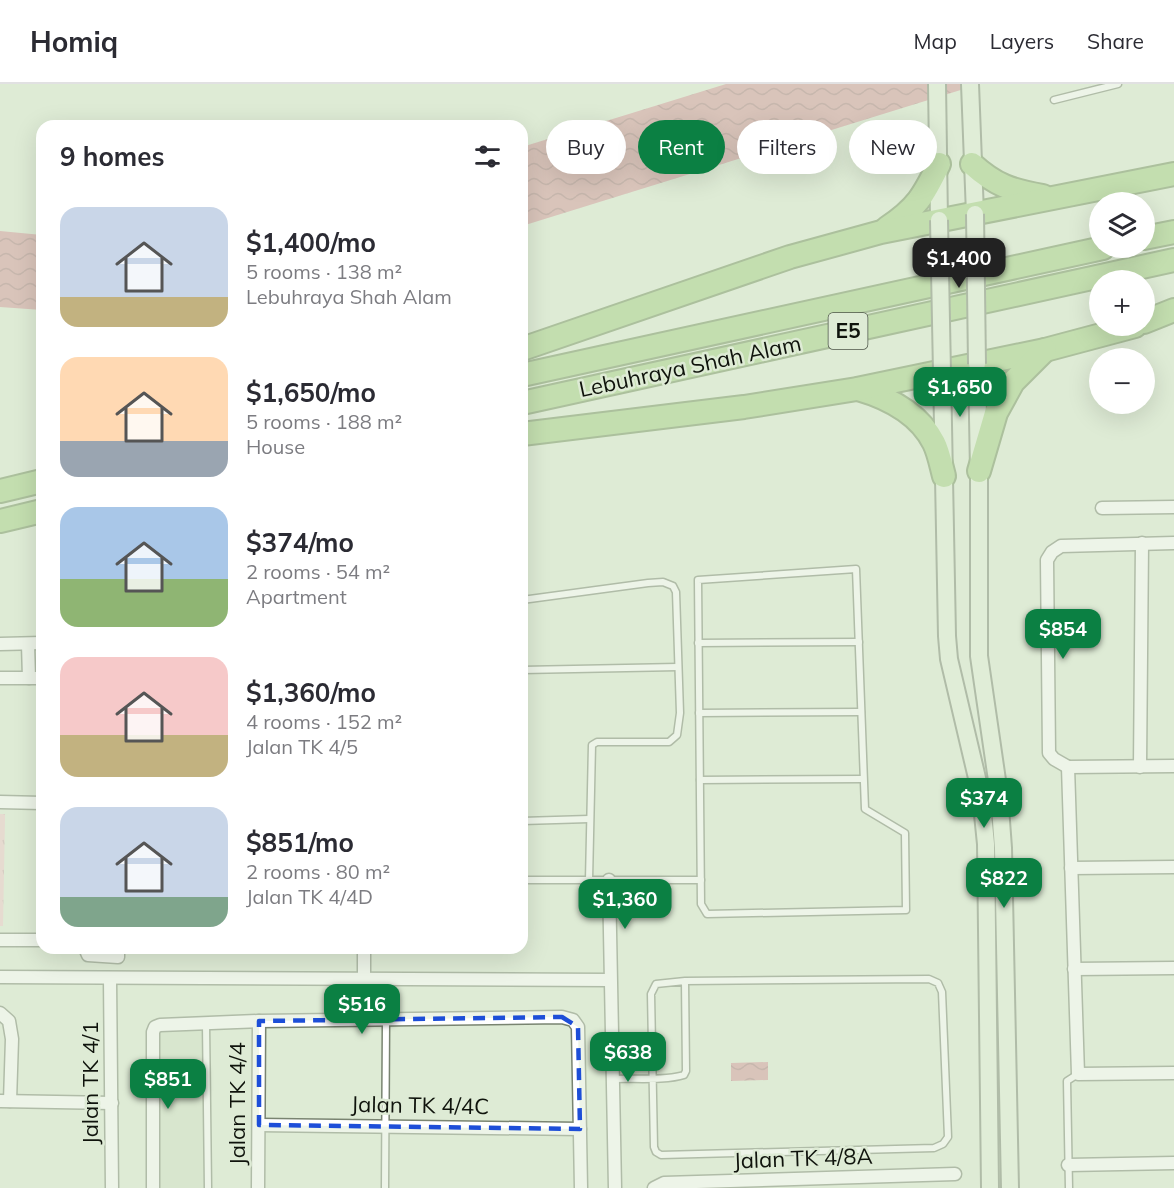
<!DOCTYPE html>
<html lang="en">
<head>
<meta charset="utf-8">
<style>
	body { margin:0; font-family:Mulish,sans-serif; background:#f2f2f3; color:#2b2b33; height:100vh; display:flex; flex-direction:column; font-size:22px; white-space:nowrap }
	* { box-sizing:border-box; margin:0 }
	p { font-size:20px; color:#7c7c81 }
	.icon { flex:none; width:33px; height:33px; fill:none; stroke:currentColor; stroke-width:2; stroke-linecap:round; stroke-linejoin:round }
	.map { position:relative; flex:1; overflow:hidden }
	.sheet { position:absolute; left:36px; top:36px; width:492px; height:834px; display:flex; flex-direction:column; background:#fff; border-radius:18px; box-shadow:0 6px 24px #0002 }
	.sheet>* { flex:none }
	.hud { position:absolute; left:546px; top:36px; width:537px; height:54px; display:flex; gap:12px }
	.tools { position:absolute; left:1089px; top:108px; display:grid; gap:12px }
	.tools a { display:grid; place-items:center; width:66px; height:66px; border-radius:50%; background:#fff; box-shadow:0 6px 24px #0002; font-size:30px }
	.price { position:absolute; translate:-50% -51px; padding:0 14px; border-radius:12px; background:#0b8043; color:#fff; font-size:20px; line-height:39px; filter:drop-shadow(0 2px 3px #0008) }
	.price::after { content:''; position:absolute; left:50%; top:36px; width:18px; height:14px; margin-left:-9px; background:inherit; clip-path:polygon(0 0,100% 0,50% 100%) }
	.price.current { background:#222; color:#fff }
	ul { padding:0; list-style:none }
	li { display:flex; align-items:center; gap:18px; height:150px; padding:0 24px }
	li span { display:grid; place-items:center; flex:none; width:168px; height:120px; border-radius:18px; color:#555 }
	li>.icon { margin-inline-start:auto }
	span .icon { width:72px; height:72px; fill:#fffc; stroke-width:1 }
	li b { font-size:26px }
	h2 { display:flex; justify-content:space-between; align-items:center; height:72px; padding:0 24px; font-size:26px }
	.tag { padding:0 21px; border-radius:27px; background:#fff; box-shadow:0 6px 24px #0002; font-size:21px; line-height:54px }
	.tag.current { background:#0b8043; color:#fff }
	header { display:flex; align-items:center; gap:36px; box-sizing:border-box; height:84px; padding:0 30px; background:#fff; border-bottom:2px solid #e1e1e2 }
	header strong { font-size:28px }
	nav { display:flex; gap:33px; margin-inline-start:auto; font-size:21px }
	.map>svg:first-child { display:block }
	.built { fill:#d0e1c5 }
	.park { fill:url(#park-tufts) }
	.water { fill:url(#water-waves) }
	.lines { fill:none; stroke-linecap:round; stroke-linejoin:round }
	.lane-casing { stroke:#798471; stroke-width:9 }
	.street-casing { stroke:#798471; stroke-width:15 }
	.secondary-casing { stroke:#798471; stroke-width:20 }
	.highway-casing { stroke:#6f8d59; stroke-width:26 }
	.lane { stroke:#fff; stroke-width:6 }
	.street { stroke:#fff; stroke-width:12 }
	.secondary { stroke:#e3f0da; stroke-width:16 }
	.highway { stroke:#a2ce82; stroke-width:22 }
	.secondary-bridge-casing { stroke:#798471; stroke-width:20; stroke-linecap:butt }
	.secondary-bridge { stroke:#e3f0da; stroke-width:16 }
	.marked { fill:none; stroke:#1d4ed8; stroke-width:4.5; stroke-dasharray:12 8; stroke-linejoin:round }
	.labels { text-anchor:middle; stroke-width:5; stroke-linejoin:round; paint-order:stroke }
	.shield { fill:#deebd5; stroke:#4d5448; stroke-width:1.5 }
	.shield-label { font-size:21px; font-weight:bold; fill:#0f130c }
	.street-label { font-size:22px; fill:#0f130c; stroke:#deebd5 }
</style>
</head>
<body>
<header>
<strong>Homiq</strong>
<nav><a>Map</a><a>Layers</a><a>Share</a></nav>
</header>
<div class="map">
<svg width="1174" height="1104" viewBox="0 0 1174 1104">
	<defs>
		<pattern id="park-tufts" width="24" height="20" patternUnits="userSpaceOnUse" patternTransform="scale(1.5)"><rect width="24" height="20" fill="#f0c7cb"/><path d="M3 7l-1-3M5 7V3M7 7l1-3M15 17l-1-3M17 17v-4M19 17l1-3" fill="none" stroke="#cdaaad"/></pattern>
		<pattern id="water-waves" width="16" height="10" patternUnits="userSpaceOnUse" patternTransform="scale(1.5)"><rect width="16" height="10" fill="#d3949a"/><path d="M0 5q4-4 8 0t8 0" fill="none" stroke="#aa787c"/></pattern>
	</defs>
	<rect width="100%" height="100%" fill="#deebd5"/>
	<polygon class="built" points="203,944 204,1104 157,1104 157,950 159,946"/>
	<polygon class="park" points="0,730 5,730 5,735 3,842 0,842"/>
	<g class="water">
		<polygon points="726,0 980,0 522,142 522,63"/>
		<polygon points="0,147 42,151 42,226 0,223"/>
		<polygon points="768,978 768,996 731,997 731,979"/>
	</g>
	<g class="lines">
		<defs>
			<g id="lane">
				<polyline points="1054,16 1118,0"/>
				<polygon points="856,485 865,725 905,749 906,826 707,830 701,820 698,496"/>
				<polyline points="522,516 648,499 663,498 673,502 676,508 680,629 677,651 669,658 597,658 592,661 589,796"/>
				<polyline points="698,559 859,558"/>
				<polyline points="522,586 678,583"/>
				<polyline points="699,629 861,628"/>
				<polyline points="700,696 863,695"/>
				<polyline points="522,737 589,735"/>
				<polyline points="522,796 701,796"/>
				<polyline points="206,940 208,1104"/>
				<path d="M613,995C632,994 666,997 684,991L686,987L685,897L929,895L938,899L942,908L948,1053L943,1060L934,1064L661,1071L656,1068L654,1063L651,910L656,900L685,897"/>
				<polyline points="385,1104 386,936"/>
				<polyline points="1069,1104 1067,997 1078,990"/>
			</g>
			<g id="street">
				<polyline points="1102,424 1174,423"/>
				<polyline points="0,560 42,559"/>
				<polyline points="28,560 29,594"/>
				<polyline points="0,594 42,594"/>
				<polyline points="1068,683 1078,990 1174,989"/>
				<polyline points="1068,683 1054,675 1049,669 1047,476 1052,468 1061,462 1174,459"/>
				<polyline points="1068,683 1174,682"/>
				<polyline points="1140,683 1142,459"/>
				<polyline points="0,718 42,719"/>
				<polyline points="1071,784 1174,783"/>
				<polyline points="609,796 615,1104"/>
				<polyline points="0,856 42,856"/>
				<polyline points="85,864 88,871 118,873 118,864"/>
				<polyline points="1074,885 1174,884"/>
				<polyline points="0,893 610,896"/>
				<polyline points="110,894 112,1104"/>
				<polyline points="364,894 364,864"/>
				<polyline points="0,929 9,937 12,955 10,1017"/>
				<polyline points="0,1017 112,1019"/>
				<polyline points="259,1041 580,1045"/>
				<polyline points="1068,1081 1174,1079"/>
				<polyline points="153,1104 153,948 155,943 160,941 259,937 562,933 573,936 578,943 581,1104"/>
				<polyline points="258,1104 259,937"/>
				<polyline points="654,1104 664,1099 955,1090"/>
			</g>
			<g id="secondary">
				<polyline points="937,0 939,136"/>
				<polyline points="970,0 975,130"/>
				<polyline points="977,280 979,387 979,572 999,710 1003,764 1010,1104"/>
				<polyline points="942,288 947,552 949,575 981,711 986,760 990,1104"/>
			</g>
			<g id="highway">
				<path d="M972,80C995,101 1012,107 1043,112"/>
				<path d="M887,144C917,124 924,111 939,80"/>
				<polyline points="1144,154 1174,148"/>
				<polyline points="1144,238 1174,226"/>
				<polyline points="522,265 790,173 881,148 1174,90"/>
				<polyline points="522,291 1103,164"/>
				<path d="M858,305C889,314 919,329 934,359C939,369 941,381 944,392"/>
				<polyline points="522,319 1174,176"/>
				<polyline points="522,350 744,323 857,305 1045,266 1135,242"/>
				<polyline points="979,387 996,329 1013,298 1045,266"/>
				<polyline points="0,407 42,397"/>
				<polyline points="0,437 42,427"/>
			</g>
		</defs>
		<use href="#lane" class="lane-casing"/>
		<use href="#street" class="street-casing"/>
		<use href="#secondary" class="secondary-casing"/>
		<use href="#highway" class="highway-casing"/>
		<use href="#lane" class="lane"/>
		<use href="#street" class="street"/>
		<use href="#secondary" class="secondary"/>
		<use href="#highway" class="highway"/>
		<defs>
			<g id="secondary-bridge">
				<polyline points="975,130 977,280"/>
				<polyline points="939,136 942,288"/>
			</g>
		</defs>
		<use href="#secondary-bridge" class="secondary-bridge-casing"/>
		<use href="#secondary-bridge" class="secondary-bridge"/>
	</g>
	<path d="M0 0H1174V1104H0ZM562,933L578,943L580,1045L259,1041V937Z" fill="#deebd5" fill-opacity=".55" fill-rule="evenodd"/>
	<path class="marked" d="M562,933L578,943L580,1045L259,1041V937Z"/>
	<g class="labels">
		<rect class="shield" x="828.5" y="229" width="39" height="36" rx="4.5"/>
		<g class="shield-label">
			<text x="848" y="254">E5</text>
		</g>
		<g class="street-label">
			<text transform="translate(690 282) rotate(-12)" y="8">Lebuhraya Shah Alam</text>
			<text transform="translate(90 999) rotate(-90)" y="8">Jalan TK 4/1</text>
			<text transform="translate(237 1020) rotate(-90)" y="8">Jalan TK 4/4</text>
			<text transform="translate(420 1021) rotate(1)" y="8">Jalan TK 4/4C</text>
			<text transform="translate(803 1074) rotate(-2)" y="8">Jalan TK 4/8A</text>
		</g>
	</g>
</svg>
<div class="tools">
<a><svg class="icon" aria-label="layers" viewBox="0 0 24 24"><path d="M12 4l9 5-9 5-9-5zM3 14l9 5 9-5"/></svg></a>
<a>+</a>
<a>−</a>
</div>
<b class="price current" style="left:959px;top:205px">$1,400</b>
<b class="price" style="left:960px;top:334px">$1,650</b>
<b class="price" style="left:1063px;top:576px">$854</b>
<b class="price" style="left:984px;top:745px">$374</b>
<b class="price" style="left:1004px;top:825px">$822</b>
<b class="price" style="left:625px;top:846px">$1,360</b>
<b class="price" style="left:362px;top:951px">$516</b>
<b class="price" style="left:628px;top:999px">$638</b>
<b class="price" style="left:168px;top:1026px">$851</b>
<div class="hud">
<a class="tag">Buy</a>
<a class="tag current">Rent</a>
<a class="tag">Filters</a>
<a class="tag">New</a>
</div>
<section class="sheet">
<h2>9 homes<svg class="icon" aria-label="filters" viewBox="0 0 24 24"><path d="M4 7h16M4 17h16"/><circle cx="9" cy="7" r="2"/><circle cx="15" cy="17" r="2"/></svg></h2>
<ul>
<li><span style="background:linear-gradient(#c9d6e8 75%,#c2b280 0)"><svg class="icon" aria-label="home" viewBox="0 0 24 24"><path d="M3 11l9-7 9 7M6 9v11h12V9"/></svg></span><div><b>$1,400/mo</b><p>5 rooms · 138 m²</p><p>Lebuhraya Shah Alam</p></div></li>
<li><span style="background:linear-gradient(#ffd9b3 70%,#9aa5b1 0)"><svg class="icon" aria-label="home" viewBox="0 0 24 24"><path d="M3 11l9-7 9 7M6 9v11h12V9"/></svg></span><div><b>$1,650/mo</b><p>5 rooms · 188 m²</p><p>House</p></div></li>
<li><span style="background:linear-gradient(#a9c7e8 60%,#8fb573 0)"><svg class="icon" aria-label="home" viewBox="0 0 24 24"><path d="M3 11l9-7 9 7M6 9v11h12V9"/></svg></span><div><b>$374/mo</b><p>2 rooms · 54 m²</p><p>Apartment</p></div></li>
<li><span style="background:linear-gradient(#f6c9c9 65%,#c2b280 0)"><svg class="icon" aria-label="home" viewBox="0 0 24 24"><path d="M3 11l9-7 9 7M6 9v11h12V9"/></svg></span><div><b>$1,360/mo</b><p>4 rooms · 152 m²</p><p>Jalan TK 4/5</p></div></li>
<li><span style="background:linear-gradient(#c9d6e8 75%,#7fa58c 0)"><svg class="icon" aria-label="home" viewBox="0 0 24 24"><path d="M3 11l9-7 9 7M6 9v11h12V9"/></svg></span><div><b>$851/mo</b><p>2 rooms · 80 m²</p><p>Jalan TK 4/4D</p></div></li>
</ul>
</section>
</div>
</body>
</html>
